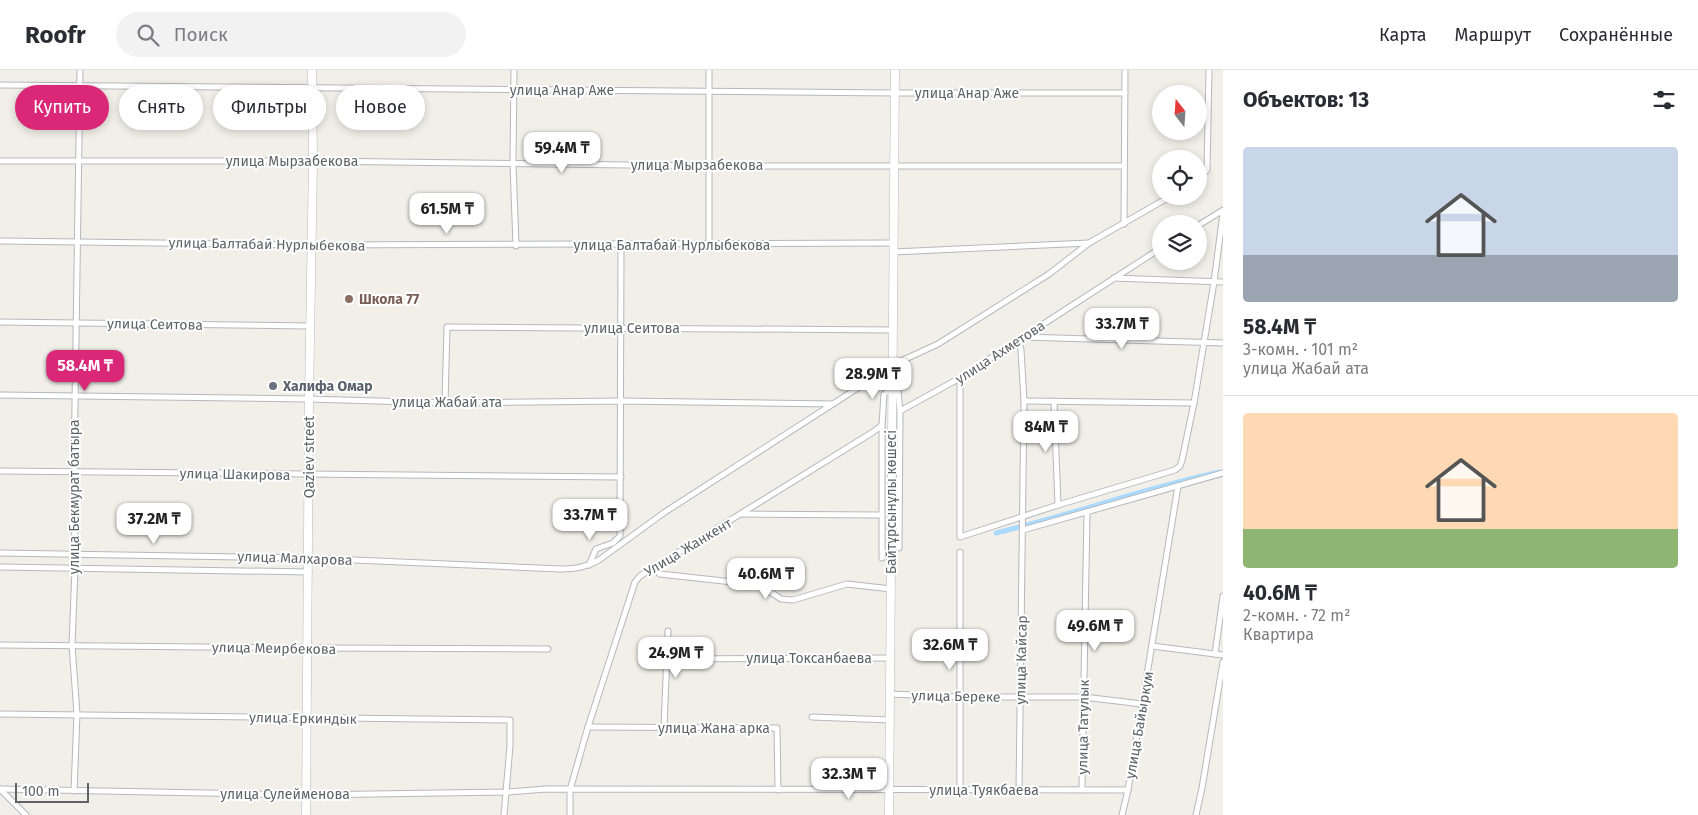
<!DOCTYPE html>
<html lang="ru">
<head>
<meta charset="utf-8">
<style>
	body { margin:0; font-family:"Fira Sans",sans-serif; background:#f2f2f3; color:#2b2b33; height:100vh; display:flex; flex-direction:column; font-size:19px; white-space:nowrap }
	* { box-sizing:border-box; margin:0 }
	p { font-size:16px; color:#7c7c81 }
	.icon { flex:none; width:28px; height:28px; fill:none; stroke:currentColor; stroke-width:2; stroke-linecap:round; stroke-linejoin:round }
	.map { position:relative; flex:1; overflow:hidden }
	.sheet { display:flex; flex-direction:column; background:#fff; width:475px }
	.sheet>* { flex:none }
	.banner { position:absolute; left:15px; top:15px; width:475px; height:45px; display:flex; gap:10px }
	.needle { width:32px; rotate:343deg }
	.fabs { position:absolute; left:1152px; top:15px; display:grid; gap:10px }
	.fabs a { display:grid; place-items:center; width:55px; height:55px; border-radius:50%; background:#fff; box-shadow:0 2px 8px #0003; font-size:25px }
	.scale { position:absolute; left:15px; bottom:12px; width:74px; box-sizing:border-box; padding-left:5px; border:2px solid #5f6368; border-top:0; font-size:14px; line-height:18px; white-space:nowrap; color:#5f6368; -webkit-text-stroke:4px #fff; paint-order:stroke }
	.price { position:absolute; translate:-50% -42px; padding:0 11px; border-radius:10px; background:#fff; color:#222; font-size:16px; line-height:32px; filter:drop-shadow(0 1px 2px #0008) }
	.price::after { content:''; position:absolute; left:50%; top:30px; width:15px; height:11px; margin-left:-8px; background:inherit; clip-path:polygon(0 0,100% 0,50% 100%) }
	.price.current { background:#db2777; color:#fff }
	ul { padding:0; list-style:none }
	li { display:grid; align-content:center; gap:10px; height:265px; padding:0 20px }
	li+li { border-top:1px solid #e1e1e2 }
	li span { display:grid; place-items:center; height:155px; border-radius:5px; color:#555 }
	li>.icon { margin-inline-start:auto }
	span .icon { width:90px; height:90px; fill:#fffc; stroke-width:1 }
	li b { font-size:21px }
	h2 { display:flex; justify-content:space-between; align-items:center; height:60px; padding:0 20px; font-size:21px }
	.chip { padding:0 18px; border-radius:22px; background:#fff; box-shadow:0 2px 8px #0003; font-size:18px; line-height:45px }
	.chip.current { background:#db2777; color:#fff }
	header { display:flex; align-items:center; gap:30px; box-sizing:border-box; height:70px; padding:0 25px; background:#fff; border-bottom:1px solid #e1e1e2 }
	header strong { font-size:24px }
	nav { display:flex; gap:28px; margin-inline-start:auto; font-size:18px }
	.search { width:350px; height:45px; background:#f2f2f3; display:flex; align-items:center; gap:12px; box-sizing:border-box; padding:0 18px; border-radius:28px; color:#7c7c81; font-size:19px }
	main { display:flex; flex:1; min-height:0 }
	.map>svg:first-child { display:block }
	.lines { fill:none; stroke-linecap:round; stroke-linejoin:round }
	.canal { stroke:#aadaff; stroke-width:5 }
	.street-casing { stroke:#b5b8bc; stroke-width:7 }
	.secondary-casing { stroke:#b6babf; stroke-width:9 }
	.street { stroke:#fff; stroke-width:5 }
	.secondary { stroke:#fff; stroke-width:8 }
	.education-dot { fill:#8d6e63; stroke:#fff; stroke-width:2 }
	.worship-dot { fill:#6b7280; stroke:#fff; stroke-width:2 }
	.labels { text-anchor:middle; stroke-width:4; stroke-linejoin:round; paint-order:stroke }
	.street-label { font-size:14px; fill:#5f6368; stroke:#fff }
	.education-label { font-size:14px; font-weight:bold; fill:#785e54; stroke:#fff; text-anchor:start }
	.worship-label { font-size:14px; font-weight:bold; fill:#5b616d; stroke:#fff; text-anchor:start }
</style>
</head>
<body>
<header>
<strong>Roofr</strong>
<div class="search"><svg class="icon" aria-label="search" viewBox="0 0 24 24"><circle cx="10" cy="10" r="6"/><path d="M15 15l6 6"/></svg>Поиск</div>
<nav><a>Карта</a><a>Маршрут</a><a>Сохранённые</a></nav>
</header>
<main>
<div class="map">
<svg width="1223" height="745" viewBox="0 0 1223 745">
	<rect width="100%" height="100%" fill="#f1efe8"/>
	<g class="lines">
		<path class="canal" d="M996,463C1071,445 1144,418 1220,402"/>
		<defs>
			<g id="street">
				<polyline points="514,0 513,94 516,176"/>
				<polyline points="0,15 894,23 1125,23"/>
				<polyline points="0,91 313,91 709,96 1124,96"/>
				<polyline points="1199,107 1207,100 1209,0"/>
				<polyline points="1124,154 1125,0"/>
				<polyline points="1199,155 1223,140"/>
				<polyline points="0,171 311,175 893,173"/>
				<polyline points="709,175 709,0"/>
				<polyline points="893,182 1089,173"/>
				<polyline points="1114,208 1223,212"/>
				<polyline points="0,252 310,256"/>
				<polyline points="1023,267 1223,273"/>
				<polyline points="1019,270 1021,280 1024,331 1019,720"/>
				<polyline points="960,308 960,467 1058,435 1175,400 1180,396 1182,390 1194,333 1214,212 1223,143"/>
				<polyline points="0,325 309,329 445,333 622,331 833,334"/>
				<polyline points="1024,331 1194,333"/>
				<polyline points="1054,331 1058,435"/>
				<polyline points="445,333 447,257 893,260"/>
				<polyline points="882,355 884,324 892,319 898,321 900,341"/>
				<polyline points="0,401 621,407"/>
				<polyline points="742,444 881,445"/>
				<polyline points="1023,460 1223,403"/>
				<polyline points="899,478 900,341 960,308 1161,178"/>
				<polyline points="960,482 960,720"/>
				<path d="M0,483L308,488L561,499C576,499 586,497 599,490L665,442L881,303L892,299L901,291L938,274L1049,204L1089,173L1171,126"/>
				<polyline points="589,495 596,479 613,473 620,466 621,175"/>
				<polyline points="0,497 309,502"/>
				<polyline points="652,497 660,504 760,515 781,529 793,530 847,514 891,519"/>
				<polyline points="0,575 307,578 548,579"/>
				<polyline points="1152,576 1223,585"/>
				<polyline points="1215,584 1223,526"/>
				<polyline points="667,589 890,588"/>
				<polyline points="890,624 960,627 1084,627 1142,634"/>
				<polyline points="0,644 510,650 510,676 504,745"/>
				<polyline points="812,647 890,650"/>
				<polyline points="588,657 777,658 778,720"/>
				<polyline points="664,657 668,561"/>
				<polyline points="0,719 26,745"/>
				<polyline points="1,719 306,725 507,722 546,719 1128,720"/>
				<polyline points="1082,720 1087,443"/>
				<polyline points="74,721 77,644 72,575 75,498 74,402 80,0"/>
				<polyline points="570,745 570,720 588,657 635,512 640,506 873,362 882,355 882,488"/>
				<polyline points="1122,745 1128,720 1178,416"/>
				<polyline points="1196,745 1202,718 1223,592"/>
			</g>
			<g id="secondary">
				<polyline points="306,745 309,329 313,91 312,0"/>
				<polyline points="889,745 895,0"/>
			</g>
		</defs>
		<use href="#street" class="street-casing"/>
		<use href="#secondary" class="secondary-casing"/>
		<use href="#street" class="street"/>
		<use href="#secondary" class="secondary"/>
	</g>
	<circle class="education-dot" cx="349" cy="229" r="5"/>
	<circle class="worship-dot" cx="273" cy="316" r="5"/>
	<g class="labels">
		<g class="street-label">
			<text x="562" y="25">улица Анар Аже</text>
			<text x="967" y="28">улица Анар Аже</text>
			<text x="292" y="96">улица Мырзабекова</text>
			<text x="697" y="100">улица Мырзабекова</text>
			<text transform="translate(267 174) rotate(1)" y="5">улица Балтабай Нурлыбекова</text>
			<text x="672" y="180">улица Балтабай Нурлыбекова</text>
			<text transform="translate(155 254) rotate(1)" y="5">улица Сеитова</text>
			<text x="632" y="263">улица Сеитова</text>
			<text transform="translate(1000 282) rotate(-33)" y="5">улица Ахметова</text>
			<text x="447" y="337">улица Жабай ата</text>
			<text transform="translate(309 387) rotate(-90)" y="5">Qaziev street</text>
			<text transform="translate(235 404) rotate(1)" y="5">улица Шакирова</text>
			<text transform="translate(74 427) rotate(-90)" y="5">улица Бекмурат батыра</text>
			<text transform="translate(891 432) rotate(-90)" y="5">Байтұрсынұлы көшесі</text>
			<text transform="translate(688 477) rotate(-31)" y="5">Улица Жанкент</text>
			<text transform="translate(295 488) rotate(2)" y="5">улица Малхарова</text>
			<text transform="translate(274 578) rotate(1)" y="5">улица Меирбекова</text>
			<text x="809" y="593">улица Токсанбаева</text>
			<text transform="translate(1021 590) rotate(-89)" y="5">улица Кайсар</text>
			<text transform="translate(956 626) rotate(1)" y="5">улица Береке</text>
			<text transform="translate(303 648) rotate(1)" y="5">улица Еркиндык</text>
			<text transform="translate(1139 655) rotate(-80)" y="5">улица Байыркум</text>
			<text transform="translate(1083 657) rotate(-89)" y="5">улица Татулык</text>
			<text x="714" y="663">улица Жана арка</text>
			<text x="984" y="725">улица Туякбаева</text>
			<text x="285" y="729">улица Сулейменова</text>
		</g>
		<g class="education-label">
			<text x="359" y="234">Школа 77</text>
		</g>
		<g class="worship-label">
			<text x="283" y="321">Халифа Омар</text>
		</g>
	</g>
</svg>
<div class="fabs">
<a><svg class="needle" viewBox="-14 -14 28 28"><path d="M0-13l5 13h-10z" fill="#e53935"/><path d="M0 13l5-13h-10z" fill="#7c7c81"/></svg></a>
<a><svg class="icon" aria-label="locate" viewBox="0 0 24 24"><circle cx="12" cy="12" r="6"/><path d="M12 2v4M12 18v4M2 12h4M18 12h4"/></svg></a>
<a><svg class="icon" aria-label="layers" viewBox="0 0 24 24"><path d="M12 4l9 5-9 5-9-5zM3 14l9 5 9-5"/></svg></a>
</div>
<div class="scale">100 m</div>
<b class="price" style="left:562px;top:104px">59.4M ₸</b>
<b class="price" style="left:447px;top:165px">61.5M ₸</b>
<b class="price" style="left:1122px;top:280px">33.7M ₸</b>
<b class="price current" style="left:85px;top:322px">58.4M ₸</b>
<b class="price" style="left:873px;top:330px">28.9M ₸</b>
<b class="price" style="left:1046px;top:383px">84M ₸</b>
<b class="price" style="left:590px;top:471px">33.7M ₸</b>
<b class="price" style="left:154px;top:475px">37.2M ₸</b>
<b class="price" style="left:766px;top:530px">40.6M ₸</b>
<b class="price" style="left:1095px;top:582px">49.6M ₸</b>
<b class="price" style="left:950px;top:601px">32.6M ₸</b>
<b class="price" style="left:676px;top:609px">24.9M ₸</b>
<b class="price" style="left:849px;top:730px">32.3M ₸</b>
<div class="banner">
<a class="chip current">Купить</a>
<a class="chip">Снять</a>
<a class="chip">Фильтры</a>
<a class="chip">Новое</a>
</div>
</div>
<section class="sheet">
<h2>Объектов: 13<svg class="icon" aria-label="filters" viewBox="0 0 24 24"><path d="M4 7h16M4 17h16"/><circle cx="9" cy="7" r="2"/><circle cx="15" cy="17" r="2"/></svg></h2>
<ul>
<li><span style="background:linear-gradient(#c9d6e8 70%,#9aa5b1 0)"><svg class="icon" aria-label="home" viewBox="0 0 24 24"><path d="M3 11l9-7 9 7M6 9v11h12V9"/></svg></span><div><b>58.4M ₸</b><p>3-комн. · 101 m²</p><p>улица Жабай ата</p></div></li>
<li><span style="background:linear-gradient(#ffd9b3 75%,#8fb573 0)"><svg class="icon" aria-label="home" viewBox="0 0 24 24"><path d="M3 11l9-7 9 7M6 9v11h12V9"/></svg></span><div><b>40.6M ₸</b><p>2-комн. · 72 m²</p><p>Квартира</p></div></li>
</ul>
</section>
</main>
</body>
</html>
